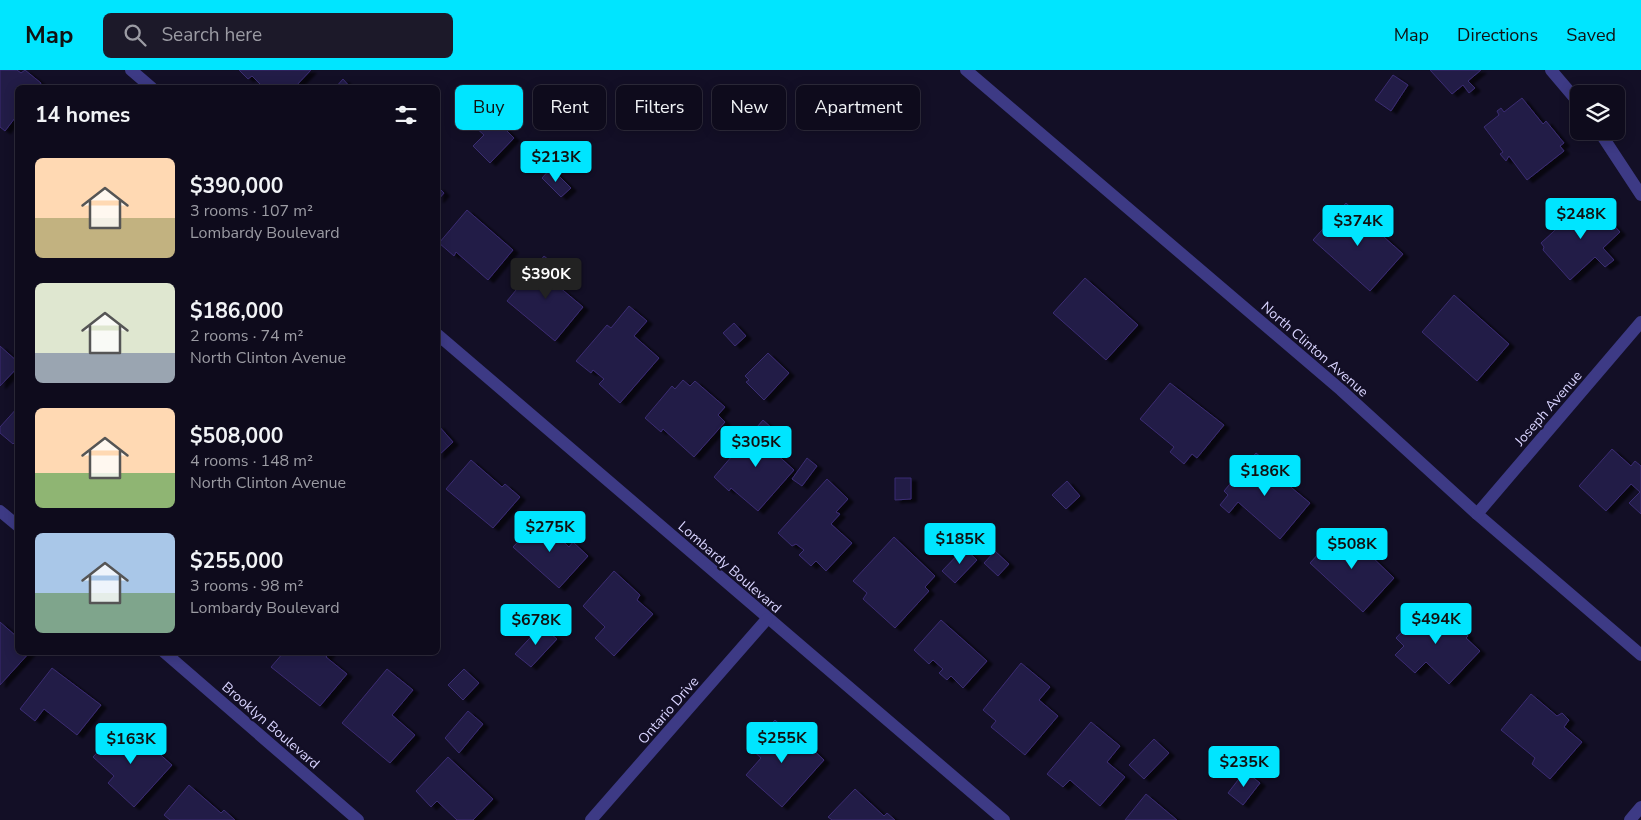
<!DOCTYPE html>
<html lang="en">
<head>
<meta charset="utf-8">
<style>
	body { margin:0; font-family:"Nunito Sans",sans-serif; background:#1c1929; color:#f1f3f6; height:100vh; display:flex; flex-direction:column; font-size:19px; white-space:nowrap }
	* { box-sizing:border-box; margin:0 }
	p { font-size:16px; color:#9b9ba3 }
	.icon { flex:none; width:28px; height:28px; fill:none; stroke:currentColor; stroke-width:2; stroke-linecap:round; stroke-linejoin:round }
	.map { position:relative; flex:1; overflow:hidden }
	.panel { position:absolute; left:15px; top:15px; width:425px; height:570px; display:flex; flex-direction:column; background:#0e0b1c; border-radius:8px; box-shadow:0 2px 12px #0003,0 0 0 1px #2e2b3b }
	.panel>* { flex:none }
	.banner { position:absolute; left:455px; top:15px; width:475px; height:45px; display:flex; gap:10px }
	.controls { position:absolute; left:1570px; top:15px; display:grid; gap:10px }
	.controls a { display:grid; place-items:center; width:55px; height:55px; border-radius:8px; background:#0e0b1c; box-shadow:0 2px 12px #0003,0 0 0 1px #2e2b3b; font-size:25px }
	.price { position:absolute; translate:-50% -42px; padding:0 11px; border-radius:5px; background:#00e5ff; color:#111; font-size:16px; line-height:32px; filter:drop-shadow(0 1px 2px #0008) }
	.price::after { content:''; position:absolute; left:50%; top:30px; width:15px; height:11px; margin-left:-8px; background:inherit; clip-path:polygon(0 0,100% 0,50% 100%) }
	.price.active { background:#222; color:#fff }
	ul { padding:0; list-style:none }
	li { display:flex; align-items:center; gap:15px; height:125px; padding:0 20px }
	li span { display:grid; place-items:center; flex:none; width:140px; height:100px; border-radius:8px; color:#555 }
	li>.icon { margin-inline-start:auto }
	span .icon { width:60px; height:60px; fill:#fffc; stroke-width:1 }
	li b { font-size:21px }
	h2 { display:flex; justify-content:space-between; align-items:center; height:60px; padding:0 20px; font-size:21px }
	.chip { padding:0 18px; border-radius:8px; background:#0e0b1c; box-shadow:0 2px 12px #0003,0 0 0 1px #2e2b3b; font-size:18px; line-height:45px }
	.chip.active { background:#00e5ff; color:#111 }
	header { display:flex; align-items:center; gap:30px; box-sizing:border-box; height:70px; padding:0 25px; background:#00e5ff; color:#111 }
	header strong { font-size:24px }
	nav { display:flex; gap:28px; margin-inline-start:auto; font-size:18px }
	.search { width:350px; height:45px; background:#1c1929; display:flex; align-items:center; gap:12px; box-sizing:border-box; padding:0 18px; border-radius:8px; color:#9b9ba3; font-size:19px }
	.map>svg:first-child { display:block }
	.building { fill:#241b47; stroke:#3b2d73; filter:url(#shadow) }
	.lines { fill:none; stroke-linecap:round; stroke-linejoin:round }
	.service { stroke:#3d3a85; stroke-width:12 }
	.minor { stroke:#3d3a85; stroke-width:12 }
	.labels { text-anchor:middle; stroke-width:4.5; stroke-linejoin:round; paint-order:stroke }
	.street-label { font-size:14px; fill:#d9d4ff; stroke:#130f26 }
</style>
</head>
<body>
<header>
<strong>Map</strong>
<div class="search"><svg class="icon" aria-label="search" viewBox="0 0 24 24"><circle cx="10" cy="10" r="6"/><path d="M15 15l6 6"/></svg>Search here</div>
<nav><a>Map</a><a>Directions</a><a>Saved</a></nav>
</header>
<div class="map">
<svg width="1641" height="750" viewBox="0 0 1641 750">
	<defs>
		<filter id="shadow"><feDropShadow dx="5.5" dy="3" stdDeviation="1" flood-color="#0009"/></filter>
	</defs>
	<rect width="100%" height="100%" fill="#130f26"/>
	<g class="building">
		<polygon points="0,0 17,0 21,3 25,0 41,13 38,18 18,18 18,44 5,61 0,57"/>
		<polygon points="239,0 311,0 294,18 264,18 252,6 248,9"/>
		<polygon points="1430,0 1481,0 1468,11 1475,18 1469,23 1463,15 1452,24"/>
		<polygon points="1393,5 1408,15 1391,41 1375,30"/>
		<polygon points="343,9 351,18 335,18"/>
		<polygon points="1522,28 1543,54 1546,51 1564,73 1560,76 1564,81 1527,110 1509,86 1506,91 1500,84 1503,82 1484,57 1499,45 1497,41 1501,38 1504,42"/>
		<polygon points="488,42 514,68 490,93 473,76 484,65 474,56"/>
		<polygon points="551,98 571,118 561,127 542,108"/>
		<polygon points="438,117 444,123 438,130"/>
		<polygon points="1589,129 1620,162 1603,178 1614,190 1605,197 1595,187 1570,210 1543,180 1544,177 1541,173"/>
		<polygon points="1346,133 1403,184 1370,221 1313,170"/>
		<polygon points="467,140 513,180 488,210 456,182 454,186 439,173"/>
		<polygon points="544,186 567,205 558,216 583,237 555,271 507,231"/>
		<polygon points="1085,208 1138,255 1106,290 1053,243"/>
		<polygon points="1454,225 1509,274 1477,311 1422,262"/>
		<polygon points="629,236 647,251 634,266 659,288 620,333 599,314 604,309 593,300 591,303 576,291 607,255 611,258"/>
		<polygon points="734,253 746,266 735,276 723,263"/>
		<polygon points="0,276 18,292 18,297 0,316"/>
		<polygon points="768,283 789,303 764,330 746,312 749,310 745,306"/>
		<polygon points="683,310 690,316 695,311 725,337 718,345 725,352 694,387 663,359 661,362 645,348 672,316 675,319"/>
		<polygon points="1170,313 1224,355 1197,388 1192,384 1184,394 1170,382 1174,377 1140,349"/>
		<polygon points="18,337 18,372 16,371 13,374 0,363 0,357"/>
		<polygon points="763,350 783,368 773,381 794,400 758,441 731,418 729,421 714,407"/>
		<polygon points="438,355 453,372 438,386"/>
		<polygon points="1612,379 1631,396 1635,391 1641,396 1641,444 1629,433 1640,422 1631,414 1606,441 1579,416"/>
		<polygon points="1256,383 1277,400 1274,403 1310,433 1280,469 1238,432 1229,443 1220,435 1228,425 1224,421"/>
		<polygon points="807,388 817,396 802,416 792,409"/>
		<polygon points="471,390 502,417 505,414 520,427 493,458 446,419"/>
		<polygon points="895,408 911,408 911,429 895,430"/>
		<polygon points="827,409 848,429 836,442 840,444 831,454 852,473 826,501 816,491 811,496 799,485 804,480 796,474 792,476 778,463"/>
		<polygon points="1067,411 1080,426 1066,439 1052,425"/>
		<polygon points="539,449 569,477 573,472 588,486 559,518 513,477"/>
		<polygon points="1341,459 1360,477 1363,474 1372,481 1369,484 1394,508 1363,542 1310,493"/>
		<polygon points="894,467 935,506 925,517 929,521 895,558 863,529 867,523 853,511"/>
		<polygon points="964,478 977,490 955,513 942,501"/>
		<polygon points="995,481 1009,494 998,506 984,493"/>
		<polygon points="614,501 640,525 637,530 653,544 614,586 595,568 605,557 583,536"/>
		<polygon points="1427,535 1444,550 1448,547 1468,566 1466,568 1480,581 1449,614 1426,592 1415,603 1395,585 1404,576 1396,568"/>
		<polygon points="941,550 987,591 963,618 951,606 947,610 939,603 943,599 933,590 929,594 914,580"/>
		<polygon points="0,552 16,566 18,565 18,582 30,582 0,615"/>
		<polygon points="541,556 557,569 531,597 515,584"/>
		<polygon points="284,582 330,582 326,587 347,604 320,636 271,597"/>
		<polygon points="1021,593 1050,617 1039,630 1058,646 1025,685 991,657 996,651 983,640"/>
		<polygon points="52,598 101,635 77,665 44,639 35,651 20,639"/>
		<polygon points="387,599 413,620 392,645 415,665 390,693 342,653"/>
		<polygon points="464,599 479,613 463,630 448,615"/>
		<polygon points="1531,624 1557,646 1562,643 1569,650 1564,657 1582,672 1550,709 1532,694 1535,688 1501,660"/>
		<polygon points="468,641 483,654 459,683 445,668"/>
		<polygon points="775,650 805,677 807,674 824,690 782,737 746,705 761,688 750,678"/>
		<polygon points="1091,652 1120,676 1107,692 1125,707 1100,736 1070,710 1063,717 1047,704"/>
		<polygon points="123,655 153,683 155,680 172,695 134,737 108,713 114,706 93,687"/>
		<polygon points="1154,669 1169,683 1144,709 1129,695"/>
		<polygon points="448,687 493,729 473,750 457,750 437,731 431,737 416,721"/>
		<polygon points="1245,701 1260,713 1243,735 1228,723"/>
		<polygon points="189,715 221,743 224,740 235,750 170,750 164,745"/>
		<polygon points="855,719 884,746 887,743 895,750 832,750 828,747"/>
		<polygon points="1146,724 1177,750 1125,750"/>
	</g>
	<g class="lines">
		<g class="service">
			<polyline points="1551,0 1579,33"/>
			<polyline points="1599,61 1641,125"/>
			<polyline points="1630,750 1641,737"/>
		</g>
		<g class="minor">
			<polyline points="131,0 152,18"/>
			<polyline points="966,0 1341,320 1477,444 1641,585"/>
			<polyline points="438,265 1004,750"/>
			<polyline points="0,441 18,456"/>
			<polyline points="1477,444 1641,252"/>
			<polyline points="164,582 358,750"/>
			<polyline points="591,750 767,549"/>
		</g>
	</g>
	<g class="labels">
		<g class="street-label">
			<text transform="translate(1315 279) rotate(41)" y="5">North Clinton Avenue</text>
			<text transform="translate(1548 338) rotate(-49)" y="5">Joseph Avenue</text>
			<text transform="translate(730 497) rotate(41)" y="5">Lombardy Boulevard</text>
			<text transform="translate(668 640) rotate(-49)" y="5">Ontario Drive</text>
			<text transform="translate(271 655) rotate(41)" y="5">Brooklyn Boulevard</text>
		</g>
	</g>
</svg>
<div class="controls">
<a><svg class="icon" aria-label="layers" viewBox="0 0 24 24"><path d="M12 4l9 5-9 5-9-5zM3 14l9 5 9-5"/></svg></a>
</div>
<b class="price" style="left:556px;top:113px">$213K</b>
<b class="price" style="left:1581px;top:170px">$248K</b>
<b class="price" style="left:1358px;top:177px">$374K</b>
<b class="price active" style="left:546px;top:230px">$390K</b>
<b class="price" style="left:756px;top:398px">$305K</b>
<b class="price" style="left:1265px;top:427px">$186K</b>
<b class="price" style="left:550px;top:483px">$275K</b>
<b class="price" style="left:960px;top:495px">$185K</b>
<b class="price" style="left:1352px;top:500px">$508K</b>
<b class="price" style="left:1436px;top:575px">$494K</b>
<b class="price" style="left:536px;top:576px">$678K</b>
<b class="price" style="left:782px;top:694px">$255K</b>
<b class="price" style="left:131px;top:695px">$163K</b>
<b class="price" style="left:1244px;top:718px">$235K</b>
<div class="banner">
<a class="chip active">Buy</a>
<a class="chip">Rent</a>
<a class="chip">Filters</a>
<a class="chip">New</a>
<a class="chip">Apartment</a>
</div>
<section class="panel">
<h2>14 homes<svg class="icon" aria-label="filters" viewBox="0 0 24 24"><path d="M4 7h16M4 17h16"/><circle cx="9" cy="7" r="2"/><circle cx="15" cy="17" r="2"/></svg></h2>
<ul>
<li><span style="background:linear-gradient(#ffd9b3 60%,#c2b280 0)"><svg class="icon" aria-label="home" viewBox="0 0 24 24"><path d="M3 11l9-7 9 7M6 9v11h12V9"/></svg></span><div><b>$390,000</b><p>3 rooms · 107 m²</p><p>Lombardy Boulevard</p></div></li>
<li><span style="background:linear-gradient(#dfe7d0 70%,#9aa5b1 0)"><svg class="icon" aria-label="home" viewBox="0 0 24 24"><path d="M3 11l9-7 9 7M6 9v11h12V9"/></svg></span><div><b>$186,000</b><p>2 rooms · 74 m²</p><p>North Clinton Avenue</p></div></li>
<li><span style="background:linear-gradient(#ffd9b3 65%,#8fb573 0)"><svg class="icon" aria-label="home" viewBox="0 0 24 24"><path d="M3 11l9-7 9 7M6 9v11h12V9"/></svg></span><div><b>$508,000</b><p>4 rooms · 148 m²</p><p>North Clinton Avenue</p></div></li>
<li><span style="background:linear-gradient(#a9c7e8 60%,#7fa58c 0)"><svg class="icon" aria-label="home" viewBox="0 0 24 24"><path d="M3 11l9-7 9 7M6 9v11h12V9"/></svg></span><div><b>$255,000</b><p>3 rooms · 98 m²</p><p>Lombardy Boulevard</p></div></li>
</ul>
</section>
</div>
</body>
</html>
